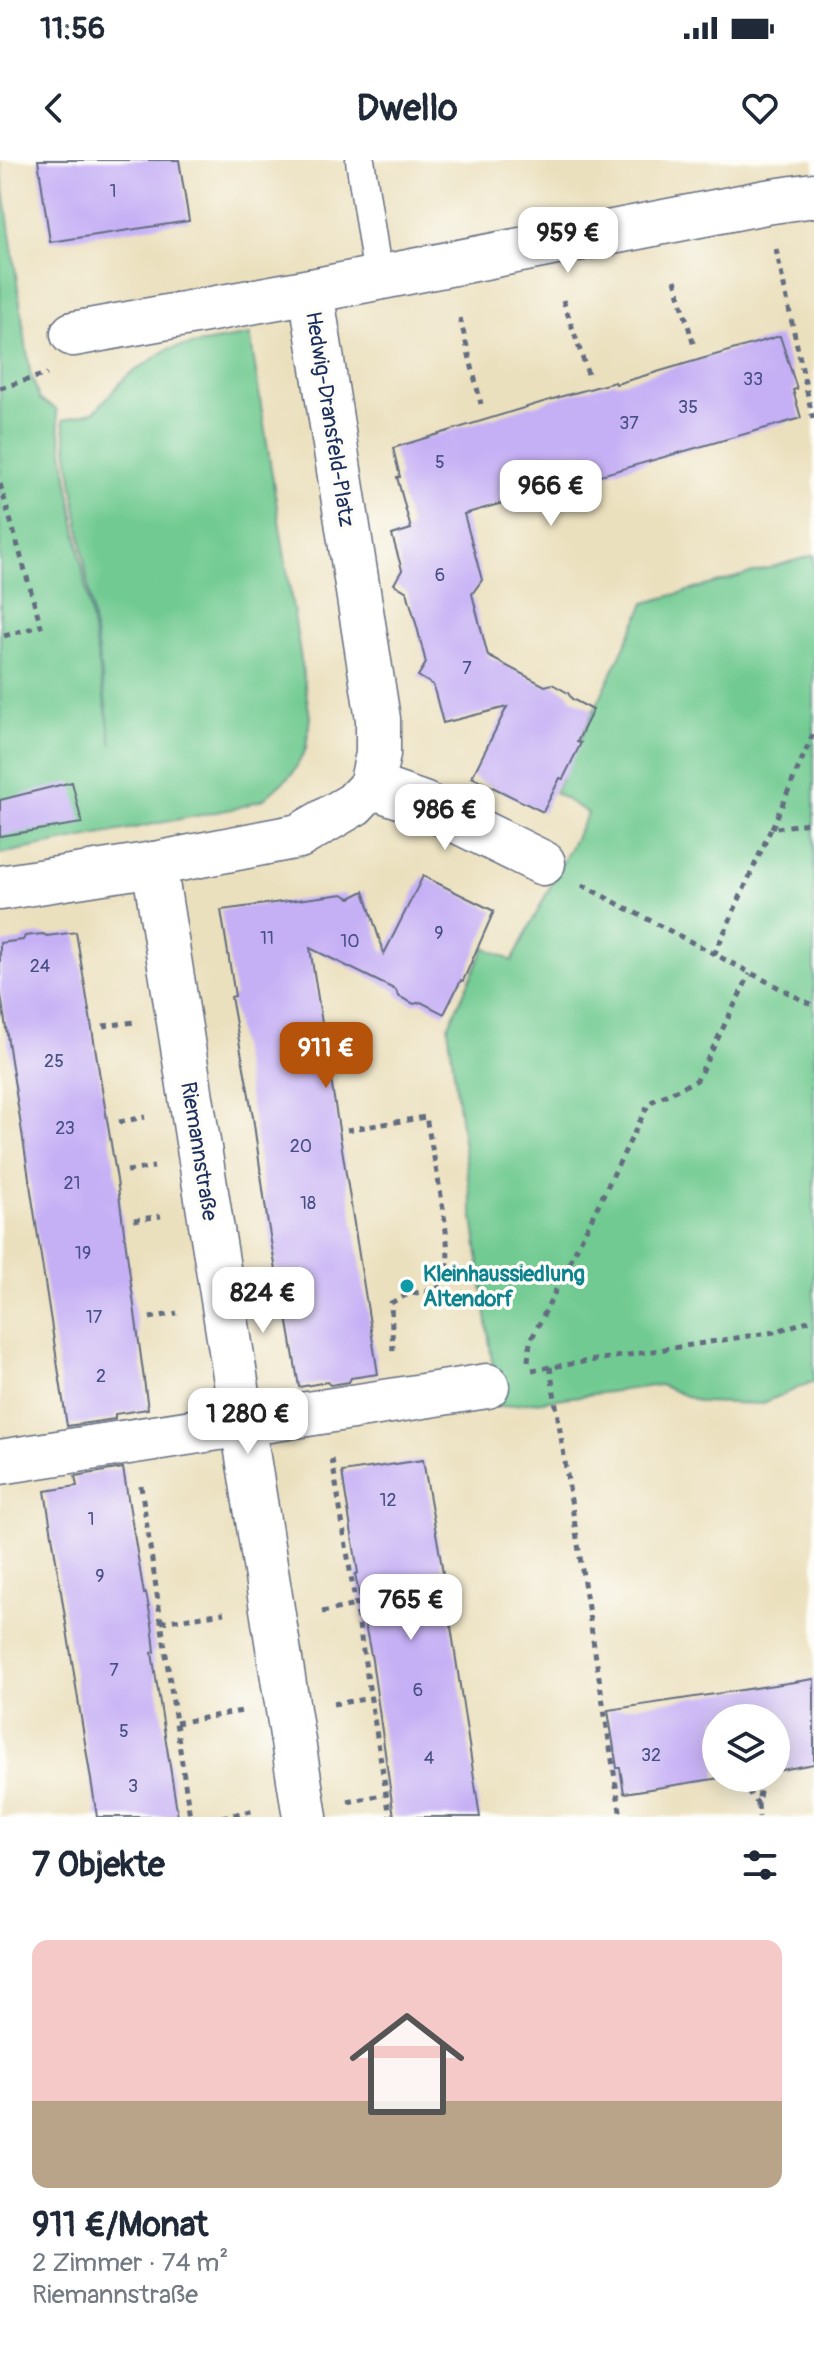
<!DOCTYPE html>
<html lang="de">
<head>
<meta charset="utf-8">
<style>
	body { margin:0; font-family:Pangolin,sans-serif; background:#f2f2f3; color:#1f2937; height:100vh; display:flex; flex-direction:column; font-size:30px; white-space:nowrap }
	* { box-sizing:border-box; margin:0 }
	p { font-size:26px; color:#747a83 }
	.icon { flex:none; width:44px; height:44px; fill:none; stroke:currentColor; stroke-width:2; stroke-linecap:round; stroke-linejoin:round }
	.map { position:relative; height:1657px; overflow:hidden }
	.drawer { display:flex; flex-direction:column; background:#fff; flex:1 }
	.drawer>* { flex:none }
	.tools { position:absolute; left:702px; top:1544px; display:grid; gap:16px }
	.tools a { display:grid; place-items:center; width:88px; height:88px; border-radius:50%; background:#fff; box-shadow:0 4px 20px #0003; font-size:40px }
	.price { position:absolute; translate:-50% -68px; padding:0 18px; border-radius:16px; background:#fff; color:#222; font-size:26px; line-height:52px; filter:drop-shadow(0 2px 4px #0008) }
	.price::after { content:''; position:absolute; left:50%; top:48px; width:24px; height:18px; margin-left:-12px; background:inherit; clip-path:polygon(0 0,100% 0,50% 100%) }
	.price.active { background:#b45309; color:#fff }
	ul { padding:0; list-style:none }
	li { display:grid; align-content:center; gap:16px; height:424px; padding:0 32px }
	li span { display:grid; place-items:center; height:248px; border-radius:16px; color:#555 }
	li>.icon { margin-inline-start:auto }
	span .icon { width:144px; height:144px; fill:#fffc; stroke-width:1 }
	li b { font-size:34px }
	h2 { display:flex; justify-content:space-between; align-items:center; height:96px; padding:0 32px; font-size:34px }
	.status { display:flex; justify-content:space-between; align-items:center; height:56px; padding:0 40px; background:#fff; direction:ltr }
	.status svg { height:22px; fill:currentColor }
	header { display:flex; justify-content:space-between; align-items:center; height:104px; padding:0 32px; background:#fff; font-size:36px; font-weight:700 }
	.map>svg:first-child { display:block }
	.green { fill:#71ca91; stroke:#467c78; stroke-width:2 }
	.building { fill:#c5aff5 }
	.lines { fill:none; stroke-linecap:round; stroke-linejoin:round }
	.service-casing { stroke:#646d80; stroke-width:31 }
	.minor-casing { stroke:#646d80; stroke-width:47 }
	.path { stroke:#646d80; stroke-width:5; stroke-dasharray:6 6; stroke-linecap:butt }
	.service { stroke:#fff; stroke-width:28 }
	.minor { stroke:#fff; stroke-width:44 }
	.culture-dot { fill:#0f9aa8; stroke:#fdfcf7; stroke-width:3 }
	.labels { text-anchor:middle; stroke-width:7; stroke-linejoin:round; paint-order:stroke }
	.number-label { font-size:18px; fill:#464f84 }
	.street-label { font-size:22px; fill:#1b2f5e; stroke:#fdfcf7 }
	.culture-label { font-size:22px; font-weight:bold; fill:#0d838f; stroke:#fdfcf7; text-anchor:start }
</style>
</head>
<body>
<div class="status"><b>11:56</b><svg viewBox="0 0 49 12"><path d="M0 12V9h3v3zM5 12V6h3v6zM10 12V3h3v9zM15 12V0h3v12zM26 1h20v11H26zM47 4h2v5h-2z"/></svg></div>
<header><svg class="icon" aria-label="back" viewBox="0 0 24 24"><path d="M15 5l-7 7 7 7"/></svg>Dwello<svg class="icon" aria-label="heart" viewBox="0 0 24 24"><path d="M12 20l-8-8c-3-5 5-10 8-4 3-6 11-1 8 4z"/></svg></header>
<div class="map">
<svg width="814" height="1657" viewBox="0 0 814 1657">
	<rect width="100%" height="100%" fill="#fdfcf7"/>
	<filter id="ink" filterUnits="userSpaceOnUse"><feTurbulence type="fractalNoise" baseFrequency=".0125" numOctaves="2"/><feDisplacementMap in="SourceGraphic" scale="16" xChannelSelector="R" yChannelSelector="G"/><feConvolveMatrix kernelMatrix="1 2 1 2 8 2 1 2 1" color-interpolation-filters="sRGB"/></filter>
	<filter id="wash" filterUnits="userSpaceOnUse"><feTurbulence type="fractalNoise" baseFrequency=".006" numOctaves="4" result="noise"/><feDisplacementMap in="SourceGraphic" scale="32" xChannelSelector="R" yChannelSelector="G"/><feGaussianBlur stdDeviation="1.8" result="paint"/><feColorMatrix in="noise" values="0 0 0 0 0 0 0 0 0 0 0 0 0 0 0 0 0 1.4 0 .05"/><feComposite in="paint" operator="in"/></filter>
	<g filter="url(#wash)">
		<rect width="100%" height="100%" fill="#ebe0be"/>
		<g class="green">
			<polygon points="0,3 30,212 40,240 56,249 112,585 63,260 95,251 126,217 168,189 250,175 310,557 306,589 293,613 264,639 237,648 0,694"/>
			<polygon points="814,395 814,1221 761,1244 700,1242 660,1225 498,1247 448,867 485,787 512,801 588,653 555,633 645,443"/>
		</g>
		<g id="blocks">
			<g class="building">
				<polygon points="38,0 179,0 189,61 50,82"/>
				<polygon points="780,176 797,229 793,230 801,258 464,354 482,420 472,434 488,496 545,526 552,524 568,533 572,539 593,550 577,582 581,583 563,619 560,618 543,652 472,617 507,547 443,563 433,525 418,516 426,503 417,467 407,432 394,424 402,410 392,375 411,369 397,317 400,317 393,288 563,236 615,222 616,224"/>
				<polygon points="72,622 82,663 0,676 0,640"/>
				<polygon points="423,716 494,751 463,821 461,820 444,854 421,842 414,844 398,836 396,830 310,788 378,1214 351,1218 349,1222 330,1225 327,1222 299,1227 286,1151 283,1151 267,1058 253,957 231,837 235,836 221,750 343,734 350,738 364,731 384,794"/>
				<polygon points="76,772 117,1020 148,1249 115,1254 115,1259 67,1266 0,829 0,783 23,780 25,776 43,774 47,776"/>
				<polygon points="423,1300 441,1401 480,1657 394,1657 372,1500 355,1414 358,1413 342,1312"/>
				<polygon points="123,1308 144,1434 146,1433 152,1464 155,1492 152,1493 178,1657 97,1657 78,1539 45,1331 77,1326 75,1316"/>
				<polygon points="814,1519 814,1604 776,1611 776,1558 716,1558 716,1618 720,1618 624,1633 620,1608 617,1608 608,1550"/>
			</g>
		</g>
	</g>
	<g filter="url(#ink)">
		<use href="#blocks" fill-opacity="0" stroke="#646d80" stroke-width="2"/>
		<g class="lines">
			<defs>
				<polyline id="service" points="360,0 378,117"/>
				<g id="minor">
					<polyline points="311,131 766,42 814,35"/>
					<polyline points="371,626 423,644 543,703"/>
					<polyline points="154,704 305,1657"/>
					<polyline points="0,728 154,704 299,676 354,644 371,626 378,594 378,559 311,131 73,174"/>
					<polyline points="0,1302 487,1226"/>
				</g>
			</defs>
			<use href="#service" class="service-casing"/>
			<use href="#minor" class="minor-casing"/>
			<g class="path">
				<polyline points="776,89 814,264"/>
				<polyline points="675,120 694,186"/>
				<polyline points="563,140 589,217"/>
				<polyline points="460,158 481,244"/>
				<polyline points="0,228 47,214"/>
				<polyline points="0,324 41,466 0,477"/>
				<polyline points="772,668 814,572"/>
				<polyline points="582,725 814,846"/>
				<polyline points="714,795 771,669 814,662"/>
				<polyline points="103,866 134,862"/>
				<polyline points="119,962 145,957"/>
				<path d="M347,970L426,957C431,986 459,1105 443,1124C435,1133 418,1131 407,1135C402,1137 396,1140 391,1143L393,1193"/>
				<polyline points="127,1011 154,1007"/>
				<polyline points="134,1060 161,1056"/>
				<polyline points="150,1158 177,1153"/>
				<polyline points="528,1201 530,1182 649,943 697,920 750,814"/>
				<polyline points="550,1207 621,1657"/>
				<polyline points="532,1210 774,1172 814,1159"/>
				<polyline points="332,1299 390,1657"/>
				<polyline points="141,1326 190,1657"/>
				<polyline points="322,1452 356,1445"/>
				<polyline points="161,1462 224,1453"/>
				<polyline points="333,1544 372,1538"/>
				<polyline points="176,1563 242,1551"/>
				<polyline points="740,1621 758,1644 762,1618"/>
				<polyline points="348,1642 387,1634"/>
				<polyline points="758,1644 759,1657"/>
				<polyline points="222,1657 256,1650"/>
			</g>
			<use href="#service" class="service"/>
			<use href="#minor" class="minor"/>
		</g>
	</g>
	<circle class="culture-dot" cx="407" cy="1126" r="8"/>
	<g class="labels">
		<g class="number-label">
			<text x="113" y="37">1</text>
			<text x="753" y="225">33</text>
			<text x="688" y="253">35</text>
			<text x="629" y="269">37</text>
			<text x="440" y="308">5</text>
			<text x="440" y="421">6</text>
			<text x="467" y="514">7</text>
			<text x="439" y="779">9</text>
			<text x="267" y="784">11</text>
			<text x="350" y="787">10</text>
			<text x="40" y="812">24</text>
			<text x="54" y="907">25</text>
			<text x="65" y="974">23</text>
			<text x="301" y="992">20</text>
			<text x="72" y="1029">21</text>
			<text x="308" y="1049">18</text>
			<text x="83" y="1099">19</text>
			<text x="94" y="1163">17</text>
			<text x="101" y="1222">2</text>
			<text x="388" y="1346">12</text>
			<text x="91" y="1365">1</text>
			<text x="100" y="1422">9</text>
			<text x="114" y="1516">7</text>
			<text x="418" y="1536">6</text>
			<text x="124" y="1577">5</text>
			<text x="651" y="1601">32</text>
			<text x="429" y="1604">4</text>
			<text x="133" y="1632">3</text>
		</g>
		<g class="street-label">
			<text transform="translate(331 259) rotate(81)" y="8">Hedwig-Dransfeld-Platz</text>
			<text transform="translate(200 991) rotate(81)" y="8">Riemannstraße</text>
		</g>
		<g class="culture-label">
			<text x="423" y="1121">Kleinhaussiedlung<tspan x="423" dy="25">Altendorf</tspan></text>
		</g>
	</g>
</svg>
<div class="tools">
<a><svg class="icon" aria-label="layers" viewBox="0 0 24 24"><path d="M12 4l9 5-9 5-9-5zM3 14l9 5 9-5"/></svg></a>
</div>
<b class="price" style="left:568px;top:115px">959 €</b>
<b class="price" style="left:551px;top:368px">966 €</b>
<b class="price" style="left:445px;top:692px">986 €</b>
<b class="price active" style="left:326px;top:930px">911 €</b>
<b class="price" style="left:263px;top:1175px">824 €</b>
<b class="price" style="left:248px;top:1296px">1 280 €</b>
<b class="price" style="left:411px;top:1482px">765 €</b>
</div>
<section class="drawer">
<h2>7 Objekte<svg class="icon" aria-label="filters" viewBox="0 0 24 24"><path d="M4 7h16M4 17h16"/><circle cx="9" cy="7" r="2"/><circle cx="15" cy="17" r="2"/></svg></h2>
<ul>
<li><span style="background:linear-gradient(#f6c9c9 65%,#b9a48a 0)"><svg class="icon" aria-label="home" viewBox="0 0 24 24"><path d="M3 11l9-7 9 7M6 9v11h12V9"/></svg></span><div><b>911 €/Monat</b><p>2 Zimmer · 74 m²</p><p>Riemannstraße</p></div></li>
</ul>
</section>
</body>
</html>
